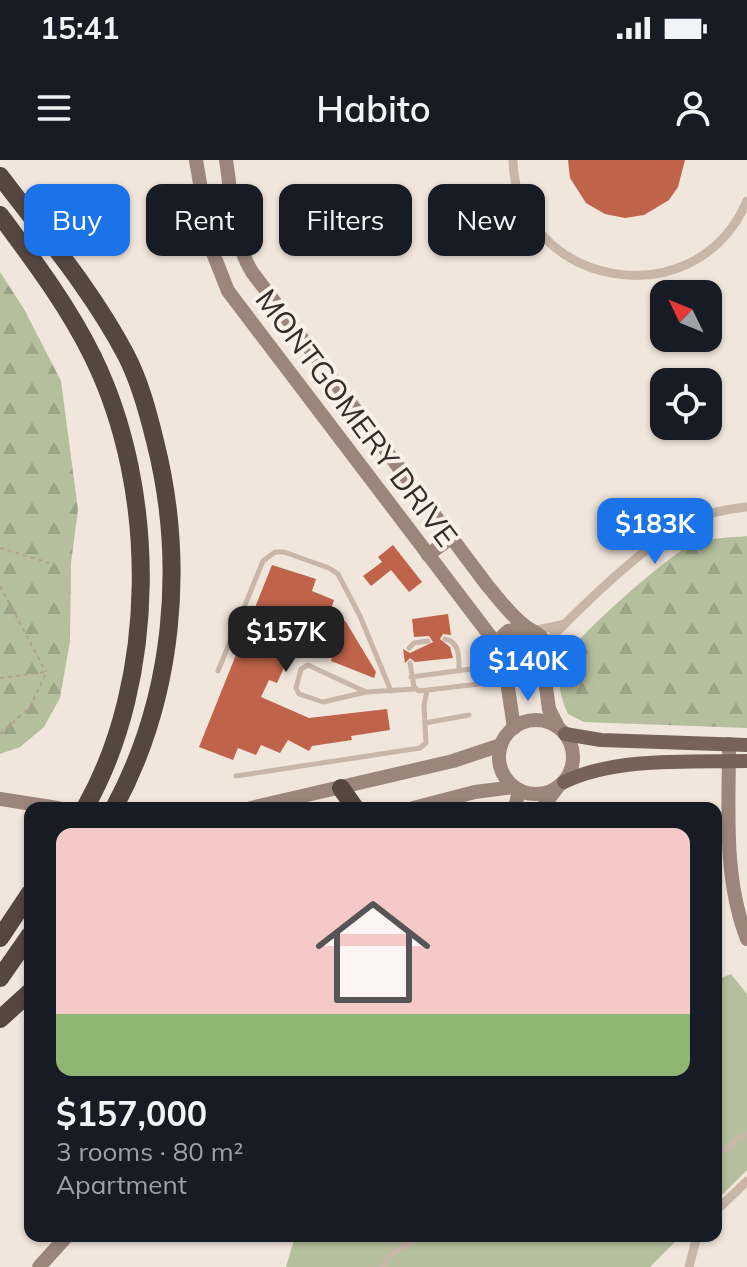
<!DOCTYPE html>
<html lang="en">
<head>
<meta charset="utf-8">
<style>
	body { margin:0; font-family:Mulish,sans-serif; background:#242831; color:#f1f3f6; height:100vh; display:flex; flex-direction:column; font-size:30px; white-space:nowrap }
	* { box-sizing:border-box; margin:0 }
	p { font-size:26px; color:#9ea1a6 }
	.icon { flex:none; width:44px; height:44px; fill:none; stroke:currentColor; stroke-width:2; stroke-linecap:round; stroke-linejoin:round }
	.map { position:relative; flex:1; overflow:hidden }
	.panel { position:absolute; left:24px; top:642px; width:698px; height:440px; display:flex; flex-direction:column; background:#171b24; border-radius:16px; box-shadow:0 2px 6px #0004 }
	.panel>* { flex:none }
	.guide { position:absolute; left:24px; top:24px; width:700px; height:72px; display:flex; gap:16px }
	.needle { width:52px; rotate:313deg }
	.buttons { position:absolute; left:650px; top:120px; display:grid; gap:16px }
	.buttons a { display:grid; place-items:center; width:72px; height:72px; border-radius:16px; background:#171b24; box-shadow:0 2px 6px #0004; font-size:40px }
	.price { position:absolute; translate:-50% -68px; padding:0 18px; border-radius:16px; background:#1a73e8; color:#fff; font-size:26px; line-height:52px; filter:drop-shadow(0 2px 4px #0008) }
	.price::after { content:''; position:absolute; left:50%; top:48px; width:24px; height:18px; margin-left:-12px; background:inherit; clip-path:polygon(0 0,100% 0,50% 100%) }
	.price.selected { background:#222; color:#fff }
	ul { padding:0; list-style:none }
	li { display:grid; align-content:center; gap:16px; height:424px; padding:0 32px }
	li span { display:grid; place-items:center; height:248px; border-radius:16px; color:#555 }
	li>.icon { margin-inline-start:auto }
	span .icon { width:144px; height:144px; fill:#fffc; stroke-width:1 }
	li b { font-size:34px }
	.tag { padding:0 28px; border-radius:16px; background:#171b24; box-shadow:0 2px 6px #0004; font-size:28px; line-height:72px }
	.tag.selected { background:#1a73e8; color:#fff }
	.status { display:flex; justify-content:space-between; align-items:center; height:56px; padding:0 40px; background:#171b24; direction:ltr }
	.status svg { height:22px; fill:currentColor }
	header { display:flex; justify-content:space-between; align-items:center; height:104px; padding:0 32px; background:#171b24; font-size:36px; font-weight:600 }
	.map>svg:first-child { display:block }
	.forest { fill:url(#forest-firs) }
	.park { fill:#b5bf9d }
	.building { fill:#c0634b }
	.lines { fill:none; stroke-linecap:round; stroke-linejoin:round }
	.path { stroke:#b4a093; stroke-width:2; stroke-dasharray:4 4; stroke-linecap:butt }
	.lane { stroke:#c8b6a8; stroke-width:5 }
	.street { stroke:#c8b6a8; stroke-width:9 }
	.secondary { stroke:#9c857a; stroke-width:14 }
	.primary { stroke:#77625a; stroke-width:14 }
	.highway { stroke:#564640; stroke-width:18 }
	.labels { text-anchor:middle; stroke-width:8; stroke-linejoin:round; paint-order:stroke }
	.street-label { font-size:30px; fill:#352c28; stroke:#f9f0e8 }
</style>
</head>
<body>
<div class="status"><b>15:41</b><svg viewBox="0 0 49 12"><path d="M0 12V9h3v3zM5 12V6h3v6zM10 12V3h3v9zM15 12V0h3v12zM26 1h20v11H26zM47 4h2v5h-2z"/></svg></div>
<header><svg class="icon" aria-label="menu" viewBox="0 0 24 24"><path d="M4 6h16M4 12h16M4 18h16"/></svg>Habito<svg class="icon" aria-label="person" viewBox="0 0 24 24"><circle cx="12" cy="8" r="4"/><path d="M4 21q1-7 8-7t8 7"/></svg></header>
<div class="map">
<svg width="747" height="1107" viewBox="0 0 747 1107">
	<defs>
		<pattern id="forest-firs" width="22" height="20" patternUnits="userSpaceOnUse" patternTransform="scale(2)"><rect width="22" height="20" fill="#b5bf9d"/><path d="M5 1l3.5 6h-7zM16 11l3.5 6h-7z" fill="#9ca487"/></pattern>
	</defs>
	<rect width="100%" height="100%" fill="#f1e6dc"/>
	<g class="forest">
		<polygon points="0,112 24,149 61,221 78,350 71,403 70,481 60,538 44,567 20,587 0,594"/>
		<path d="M747,376V568L584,562L568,554C561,540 557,521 560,506C563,487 671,393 692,384C709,377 729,378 747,376Z"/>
	</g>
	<g class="park">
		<polygon points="731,814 747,834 747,1010 716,1041 716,820"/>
		<polygon points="295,1076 681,1076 650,1107 286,1107"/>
	</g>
	<g class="building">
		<polygon points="568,0 685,0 678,27 669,40 644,55 625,58 605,54 586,43 570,18"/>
		<polygon points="393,385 422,422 409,432 391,410 371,426 363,416 382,402 378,397"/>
		<polygon points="272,405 316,419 312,431 334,440 331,449 346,462 376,512 374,518 331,501 333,493 287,473 279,495 288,499 277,523 269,520 261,537 309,558 387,549 390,570 351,576 352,580 312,586 309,591 288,580 280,593 261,585 256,595 238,588 233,600 199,587"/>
		<polygon points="448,454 451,475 443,474 440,479 450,487 453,498 415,502 410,498 405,503 403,489 410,493 433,482 429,476 414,477 412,459"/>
	</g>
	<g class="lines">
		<g class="path">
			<polyline points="0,388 56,405"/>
			<polyline points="0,426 46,512"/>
			<polyline points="0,518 46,512"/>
			<polyline points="0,574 30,547 46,513"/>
		</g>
		<g class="lane">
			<path d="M445,479C460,482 459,498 459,511"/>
			<polyline points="409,488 414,483 428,481"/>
			<polyline points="410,503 414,527 419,531 479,524 504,514"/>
			<polyline points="218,511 263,401 275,392 284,392 329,408 338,414 360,456 391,531"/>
			<polyline points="411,517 471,509 492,494"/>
			<polyline points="366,532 308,505 301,509 296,528 299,534 323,542 366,532 415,529"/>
			<polyline points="425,563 469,555"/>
			<polyline points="236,616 420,588 426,583 424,545 427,531"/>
			<polyline points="716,997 747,972"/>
			<polyline points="382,1107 390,1095 421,1076"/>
		</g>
		<g class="street">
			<path d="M513,0C516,126 695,162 747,41"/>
			<polyline points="533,471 565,464"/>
			<path d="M545,484C581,447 647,381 693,360C710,352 728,349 747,347"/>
			<polyline points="716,1051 747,1021"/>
			<polyline points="689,1107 697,1076"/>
		</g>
		<g class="secondary">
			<polyline points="196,0 211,88 228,131 497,485"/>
			<path d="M226,0C232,37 232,80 252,112L487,425C499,439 510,455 525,466C530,470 536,472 540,476C543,479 545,484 545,488C558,541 458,513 508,471L527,468"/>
			<polyline points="428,395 452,377"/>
			<polyline points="543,506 549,549 558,567"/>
			<polyline points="506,514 514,568"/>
			<circle cx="536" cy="597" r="37"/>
			<path d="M729,584C729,649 723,717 747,779"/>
			<polyline points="0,639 58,648"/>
			<polyline points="251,648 453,601 501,585"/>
			<polyline points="413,648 475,632 514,627"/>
			<polyline points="515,648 519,630"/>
			<polyline points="542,648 557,628"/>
			<polyline points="39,1107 67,1076"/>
		</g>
		<g class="primary">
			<polyline points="565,574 601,580 747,585"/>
			<path d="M564,622C615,597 690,602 747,601"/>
		</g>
		<g class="highway">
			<path d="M0,16C44,74 92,130 126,195C140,222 148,252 155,281C186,403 174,537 114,648"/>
			<path d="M0,55C34,101 68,146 93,197C158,330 158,519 85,648"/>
			<polyline points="341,628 355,648"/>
			<polyline points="0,778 30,733"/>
			<polyline points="0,818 30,775"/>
			<polyline points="0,859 30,832"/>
		</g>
	</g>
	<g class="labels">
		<g class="street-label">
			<text transform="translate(356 258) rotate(53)" y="10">MONTGOMERY DRIVE</text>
		</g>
	</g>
</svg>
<div class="buttons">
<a><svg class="needle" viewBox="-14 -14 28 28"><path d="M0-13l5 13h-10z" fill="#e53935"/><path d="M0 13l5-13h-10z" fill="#9ea1a6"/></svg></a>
<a><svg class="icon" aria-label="locate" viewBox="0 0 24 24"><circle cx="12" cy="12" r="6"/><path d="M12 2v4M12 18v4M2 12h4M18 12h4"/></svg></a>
</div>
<b class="price" style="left:655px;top:406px">$183K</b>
<b class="price selected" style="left:286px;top:514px">$157K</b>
<b class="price" style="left:528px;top:543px">$140K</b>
<div class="guide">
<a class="tag selected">Buy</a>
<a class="tag">Rent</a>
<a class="tag">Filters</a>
<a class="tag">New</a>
</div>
<section class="panel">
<ul>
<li><span style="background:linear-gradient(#f6c9c9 75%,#8fb573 0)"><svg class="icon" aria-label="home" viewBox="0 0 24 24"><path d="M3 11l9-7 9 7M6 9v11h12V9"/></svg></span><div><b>$157,000</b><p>3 rooms · 80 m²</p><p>Apartment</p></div></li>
</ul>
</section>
</div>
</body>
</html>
